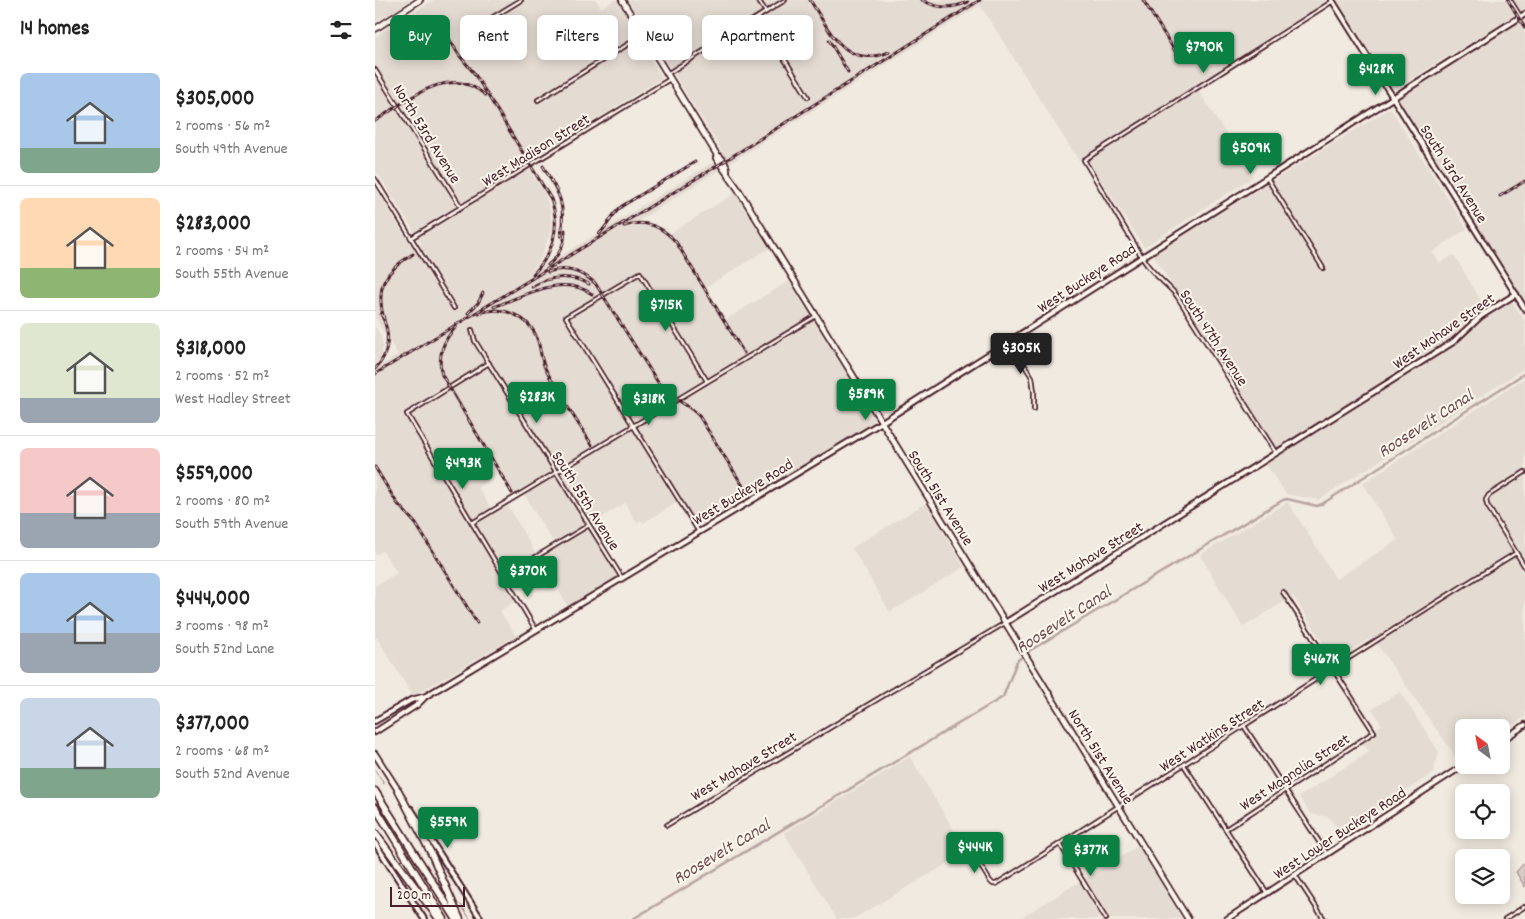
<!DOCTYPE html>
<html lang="en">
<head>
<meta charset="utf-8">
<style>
	body { margin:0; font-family:Dekko,sans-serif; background:#f2f2f2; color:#222; height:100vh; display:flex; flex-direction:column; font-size:19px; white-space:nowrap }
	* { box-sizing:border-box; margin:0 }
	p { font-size:16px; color:#767676 }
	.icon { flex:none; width:28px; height:28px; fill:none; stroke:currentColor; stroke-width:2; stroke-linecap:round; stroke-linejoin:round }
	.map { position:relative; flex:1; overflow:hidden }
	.drawer { display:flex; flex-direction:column; background:#fff; width:375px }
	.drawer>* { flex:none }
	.banner { position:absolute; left:15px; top:15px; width:475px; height:45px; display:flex; gap:10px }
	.needle { width:32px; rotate:328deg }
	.buttons { position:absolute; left:1080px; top:719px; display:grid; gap:10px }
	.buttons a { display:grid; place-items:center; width:55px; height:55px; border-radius:8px; background:#fff; box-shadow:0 2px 12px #0003; font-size:25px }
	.scale { position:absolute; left:15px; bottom:12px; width:75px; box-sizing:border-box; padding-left:5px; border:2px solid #4a1f2b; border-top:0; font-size:14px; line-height:18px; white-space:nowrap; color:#4a1f2b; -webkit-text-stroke:4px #fbf7ec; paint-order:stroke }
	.price { position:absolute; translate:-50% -42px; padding:0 11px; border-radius:5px; background:#0b8043; color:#fff; font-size:16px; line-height:32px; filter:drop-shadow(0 1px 2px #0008) }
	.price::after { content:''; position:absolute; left:50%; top:30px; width:15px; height:11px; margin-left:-8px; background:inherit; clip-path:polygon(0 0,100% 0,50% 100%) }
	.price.active { background:#222; color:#fff }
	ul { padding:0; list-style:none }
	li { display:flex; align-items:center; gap:15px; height:125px; padding:0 20px }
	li+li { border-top:1px solid #e0e0e0 }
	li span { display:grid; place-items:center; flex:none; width:140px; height:100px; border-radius:8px; color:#555 }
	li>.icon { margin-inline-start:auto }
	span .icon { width:60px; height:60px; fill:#fffc; stroke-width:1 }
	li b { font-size:21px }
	h2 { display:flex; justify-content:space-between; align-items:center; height:60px; padding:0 20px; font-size:21px }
	.tag { padding:0 18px; border-radius:8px; background:#fff; box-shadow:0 2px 12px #0003; font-size:18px; line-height:45px }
	.tag.active { background:#0b8043; color:#fff }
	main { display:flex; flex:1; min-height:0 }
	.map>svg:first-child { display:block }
	.built { fill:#e4dbd2 }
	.green { fill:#d8ccc6; stroke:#917678 }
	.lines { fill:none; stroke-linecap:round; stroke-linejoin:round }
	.stream { stroke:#8c6f72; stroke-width:1 }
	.canal { stroke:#b8a4a2; stroke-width:2.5 }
	.street-casing { stroke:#4a1f2b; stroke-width:6 }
	.secondary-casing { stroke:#4a1f2b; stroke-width:8 }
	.primary-casing { stroke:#4a1f2b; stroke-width:8 }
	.highway-casing { stroke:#4a1f2b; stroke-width:9 }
	.street { stroke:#fbf7ec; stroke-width:2.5 }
	.secondary { stroke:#fbf7ec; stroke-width:4 }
	.primary { stroke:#fbf7ec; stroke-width:4.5 }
	.highway { stroke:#fbf7ec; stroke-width:5.5 }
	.rail-casing { stroke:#4a1f2b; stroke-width:3 }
	.rail { stroke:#fbf7ec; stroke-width:1; stroke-dasharray:4; stroke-linecap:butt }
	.labels { text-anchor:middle; stroke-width:4; stroke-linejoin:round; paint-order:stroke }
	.street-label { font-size:16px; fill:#4a1f2b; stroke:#fbf7ec }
	.water-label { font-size:18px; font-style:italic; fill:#704e55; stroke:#fbf7ec }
</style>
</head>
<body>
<main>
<section class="drawer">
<h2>14 homes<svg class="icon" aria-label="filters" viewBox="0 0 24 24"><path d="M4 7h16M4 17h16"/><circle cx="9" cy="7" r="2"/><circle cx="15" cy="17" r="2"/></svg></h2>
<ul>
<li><span style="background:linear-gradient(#a9c7e8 75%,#7fa58c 0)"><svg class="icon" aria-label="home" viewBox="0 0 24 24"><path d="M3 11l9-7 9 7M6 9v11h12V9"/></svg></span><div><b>$305,000</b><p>2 rooms · 56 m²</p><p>South 49th Avenue</p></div></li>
<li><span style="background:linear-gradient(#ffd9b3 70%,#8fb573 0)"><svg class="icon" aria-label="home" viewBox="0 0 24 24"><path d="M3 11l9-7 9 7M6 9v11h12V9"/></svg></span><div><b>$283,000</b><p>2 rooms · 54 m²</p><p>South 55th Avenue</p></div></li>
<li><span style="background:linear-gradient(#dfe7d0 75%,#9aa5b1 0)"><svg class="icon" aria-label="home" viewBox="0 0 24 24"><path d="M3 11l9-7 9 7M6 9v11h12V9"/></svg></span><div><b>$318,000</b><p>2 rooms · 52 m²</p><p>West Hadley Street</p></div></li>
<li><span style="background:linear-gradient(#f6c9c9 65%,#9aa5b1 0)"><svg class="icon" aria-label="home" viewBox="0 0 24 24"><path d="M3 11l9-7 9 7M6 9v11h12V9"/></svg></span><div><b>$559,000</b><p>2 rooms · 80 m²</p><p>South 59th Avenue</p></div></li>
<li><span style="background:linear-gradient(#a9c7e8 60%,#9aa5b1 0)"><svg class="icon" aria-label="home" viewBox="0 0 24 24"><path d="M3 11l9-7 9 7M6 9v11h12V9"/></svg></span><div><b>$444,000</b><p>3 rooms · 98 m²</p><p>South 52nd Lane</p></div></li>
<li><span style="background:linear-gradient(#c9d6e8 70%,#7fa58c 0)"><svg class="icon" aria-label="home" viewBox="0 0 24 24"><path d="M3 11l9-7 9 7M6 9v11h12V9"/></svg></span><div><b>$377,000</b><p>2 rooms · 68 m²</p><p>South 52nd Avenue</p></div></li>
</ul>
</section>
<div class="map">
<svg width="1150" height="919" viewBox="0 0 1150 919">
	<rect width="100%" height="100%" fill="#f0eae0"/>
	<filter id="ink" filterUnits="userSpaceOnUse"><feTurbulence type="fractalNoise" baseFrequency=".02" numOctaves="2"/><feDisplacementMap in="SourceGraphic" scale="10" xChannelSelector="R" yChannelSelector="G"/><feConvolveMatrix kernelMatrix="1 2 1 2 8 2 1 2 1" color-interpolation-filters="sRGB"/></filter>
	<g filter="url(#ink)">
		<g class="built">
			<polygon points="0,0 36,0 0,22"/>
			<polygon points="59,0 221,0 226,8 239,0 242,0 287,78 150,164 169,192 175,211 176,230 165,260 153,276 348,156 346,155 348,153 253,0 952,0 951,3 704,161 605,5 383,145 383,147 377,149 254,227 271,225 290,229 296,233 360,193 394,248 330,288 350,320 414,281 498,417 499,423 319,530 303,502 268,523 266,520 262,523 250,503 214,525 245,577 194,608 163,556 180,545 149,494 139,500 123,474 103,487 118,512 132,504 161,554 125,576 140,601 125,611 141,636 38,696 2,638 0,638 0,586 22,573 8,551 0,555 0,369 23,355 0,317 0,187 38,249 47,244 0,169 0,37"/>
			<polygon points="962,0 1131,0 1140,15 1020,89 1015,86 1010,77"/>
			<polygon points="1137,0 1150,0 1150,9 1145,11 1143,10"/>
			<polygon points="1143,22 1150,33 1150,302 1024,100 1026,96"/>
			<polygon points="823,90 878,177 769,247 713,160"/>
			<polygon points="1015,108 1092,229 1057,252 1065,263 1079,255 1115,316 1137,301 1150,322 1150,368 943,500 911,494 891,464 905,455 778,255"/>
			<polygon points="0,326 5,334 8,346 6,357 0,365"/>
			<polygon points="1150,378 1150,717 1126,732 1126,728 1089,728 1089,756 1083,760 997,637 960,661 918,596 868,627 825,555 913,502 961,579 1023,540 988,483"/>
			<polygon points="551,503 589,567 515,612 477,548"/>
			<polygon points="1025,692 1064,752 1058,773 969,832 962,828 954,817 936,814 924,797 994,752 987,743 1000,736 1003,727 1007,725 997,709"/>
			<polygon points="535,757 592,852 478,919 462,919 409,833"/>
			<polygon points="763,846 807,919 734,919 731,915 724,919 644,919"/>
		</g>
		<polygon class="green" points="1150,862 1150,887 1141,872"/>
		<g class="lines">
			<g class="stream">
				<polyline points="0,770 9,784"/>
				<polyline points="86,905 95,919"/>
			</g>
			<polyline class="canal" points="258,919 628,697 642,661 654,651 908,500 912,499 942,506 947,504 1150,373"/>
			<defs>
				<g id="street">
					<polyline points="383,0 391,12"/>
					<polyline points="1135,0 1145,16"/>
					<polyline points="384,18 433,97"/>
					<polyline points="94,32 146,0"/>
					<polyline points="0,70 86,207"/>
					<polyline points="292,74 410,0"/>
					<polyline points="163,100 268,35"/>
					<polyline points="892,178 948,268"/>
					<polyline points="0,179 79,308"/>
					<polyline points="36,238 295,79"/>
					<polyline points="97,330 100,341 247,578"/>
					<polyline points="634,341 657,377 659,391 659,409"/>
					<polyline points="114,363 32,414 161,630"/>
					<path d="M901,453L802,296C792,284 779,275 770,262L709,160L958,1"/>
					<polyline points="1150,472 1114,495 1111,500 1112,505 1150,567"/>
					<polyline points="97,523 441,316"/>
					<polyline points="324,532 191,317 265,273 332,381"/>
					<polyline points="129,576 214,525"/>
					<polyline points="869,726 952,854"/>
					<polyline points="809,765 892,893"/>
					<polyline points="292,825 630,623"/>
					<polyline points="851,829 999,732 908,592"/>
					<polyline points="685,844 731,919"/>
					<path d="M597,852L615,881L618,884H621C796,775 966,660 1141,553"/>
					<polyline points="920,875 949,919"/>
					<polyline points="1130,919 1149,907"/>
				</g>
				<g id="secondary">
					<polyline points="957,0 1150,309"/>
					<polyline points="630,623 1078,342 1106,316 1141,294"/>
					<polyline points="0,721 36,700 51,696 507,422 1150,14"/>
					<polyline points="0,732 42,705 49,698"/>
					<polyline points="1126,741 1150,725"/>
					<polyline points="36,809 106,919"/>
					<polyline points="0,843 49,919"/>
					<polyline points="852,919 1089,765"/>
				</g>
				<g id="primary">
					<path d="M247,0L342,155C347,157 352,165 352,171"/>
					<polyline points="0,29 45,0"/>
					<polyline points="342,155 341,158 363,189 813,919"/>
					<polyline points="0,754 23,790"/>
				</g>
				<g id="highway">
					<polyline points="23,790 56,853 85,919"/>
					<polyline points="0,791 81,919"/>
					<polyline points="0,807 69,919"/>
					<polyline points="0,833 64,919"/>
				</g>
			</defs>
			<use href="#street" class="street-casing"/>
			<use href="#secondary" class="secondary-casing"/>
			<use href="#primary" class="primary-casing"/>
			<use href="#highway" class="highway-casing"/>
			<use href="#street" class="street"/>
			<use href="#secondary" class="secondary"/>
			<use href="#primary" class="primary"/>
			<use href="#highway" class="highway"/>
			<defs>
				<g id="rail">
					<path d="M435,0C455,31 470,70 514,52"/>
					<path d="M547,0C563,9 576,9 593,2"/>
					<polyline points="768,0 805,59"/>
					<polyline points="1133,0 1150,28"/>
					<path d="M62,19L84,55L99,73L117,102L176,199C186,227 178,254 158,274"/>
					<polyline points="454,40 473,72"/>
					<path d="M0,121C31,102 75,62 110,95"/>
					<path d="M168,166C184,193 191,203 186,236"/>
					<polyline points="1125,196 1150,181"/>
					<path d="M249,226C269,219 287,226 301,242L369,353"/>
					<path d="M224,234C233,226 237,214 247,206L320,162"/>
					<path d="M173,265C184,256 190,244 190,230"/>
					<path d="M173,272C191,266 206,271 220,283L284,384C295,399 313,403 324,416L373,494"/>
					<path d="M157,287C175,275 196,275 214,284"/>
					<path d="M119,307C148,296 187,273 217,294"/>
					<polyline points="93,313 103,303 108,293"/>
					<path d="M104,313C128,305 155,316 163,341C166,351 166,361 171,370C185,396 201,420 217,445"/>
					<path d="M9,319C0,286 10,271 38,254"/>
					<path d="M81,327C68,340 62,357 67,375L137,493"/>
					<path d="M0,369C15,354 16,332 6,314"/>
					<polyline points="0,374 345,164 605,0"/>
					<polyline points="0,467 22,503 41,524 102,623"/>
				</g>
			</defs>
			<use href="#rail" class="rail-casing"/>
			<use href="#rail" class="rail"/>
		</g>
	</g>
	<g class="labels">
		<g class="street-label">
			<text transform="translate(53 133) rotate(58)" y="6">North 53rd Avenue</text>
			<text transform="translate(160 149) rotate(-32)" y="6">West Madison Street</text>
			<text transform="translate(1080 173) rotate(58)" y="6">South 43rd Avenue</text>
			<text transform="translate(711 277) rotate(-33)" y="6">West Buckeye Road</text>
			<text transform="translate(1068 330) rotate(-35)" y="6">West Mohave Street</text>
			<text transform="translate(840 337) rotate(57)" y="6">South 47th Avenue</text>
			<text transform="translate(367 491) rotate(-31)" y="6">West Buckeye Road</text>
			<text transform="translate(567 497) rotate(58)" y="6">South 51st Avenue</text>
			<text transform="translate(212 500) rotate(58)" y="6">South 55th Avenue</text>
			<text transform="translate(715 556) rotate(-32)" y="6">West Mohave Street</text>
			<text transform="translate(836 734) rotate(-33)" y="6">West Watkins Street</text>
			<text transform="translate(727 756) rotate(58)" y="6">North 51st Avenue</text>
			<text transform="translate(368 765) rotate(-31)" y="6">West Mohave Street</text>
			<text transform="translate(919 771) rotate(-33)" y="6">West Magnolia Street</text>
			<text transform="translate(964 832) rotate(-33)" y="6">West Lower Buckeye Road</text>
		</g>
		<g class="water-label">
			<text transform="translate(1050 423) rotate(-33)" y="6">Roosevelt Canal</text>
			<text transform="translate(688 619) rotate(-33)" y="6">Roosevelt Canal</text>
			<text transform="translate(346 851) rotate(-31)" y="6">Roosevelt Canal</text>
		</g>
	</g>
</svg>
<div class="buttons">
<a><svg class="needle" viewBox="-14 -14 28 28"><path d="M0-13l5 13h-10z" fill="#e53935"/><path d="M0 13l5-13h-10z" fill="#767676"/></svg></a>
<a><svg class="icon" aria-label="locate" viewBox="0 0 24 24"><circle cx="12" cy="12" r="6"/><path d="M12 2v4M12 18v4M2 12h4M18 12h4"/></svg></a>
<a><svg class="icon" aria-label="layers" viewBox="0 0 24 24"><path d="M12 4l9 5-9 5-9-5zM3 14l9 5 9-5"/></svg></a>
</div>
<div class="scale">200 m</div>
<b class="price" style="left:829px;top:74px">$790K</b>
<b class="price" style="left:1001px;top:96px">$428K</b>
<b class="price" style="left:876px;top:175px">$509K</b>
<b class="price" style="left:291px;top:332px">$715K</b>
<b class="price active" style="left:646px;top:375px">$305K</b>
<b class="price" style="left:491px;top:421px">$589K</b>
<b class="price" style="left:162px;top:424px">$283K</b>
<b class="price" style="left:274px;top:426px">$318K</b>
<b class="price" style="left:88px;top:490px">$493K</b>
<b class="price" style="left:153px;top:598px">$370K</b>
<b class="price" style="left:946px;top:686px">$467K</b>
<b class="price" style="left:73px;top:849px">$559K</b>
<b class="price" style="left:600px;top:874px">$444K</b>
<b class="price" style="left:716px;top:877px">$377K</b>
<div class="banner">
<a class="tag active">Buy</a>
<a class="tag">Rent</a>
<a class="tag">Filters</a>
<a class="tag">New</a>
<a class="tag">Apartment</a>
</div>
</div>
</main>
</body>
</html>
